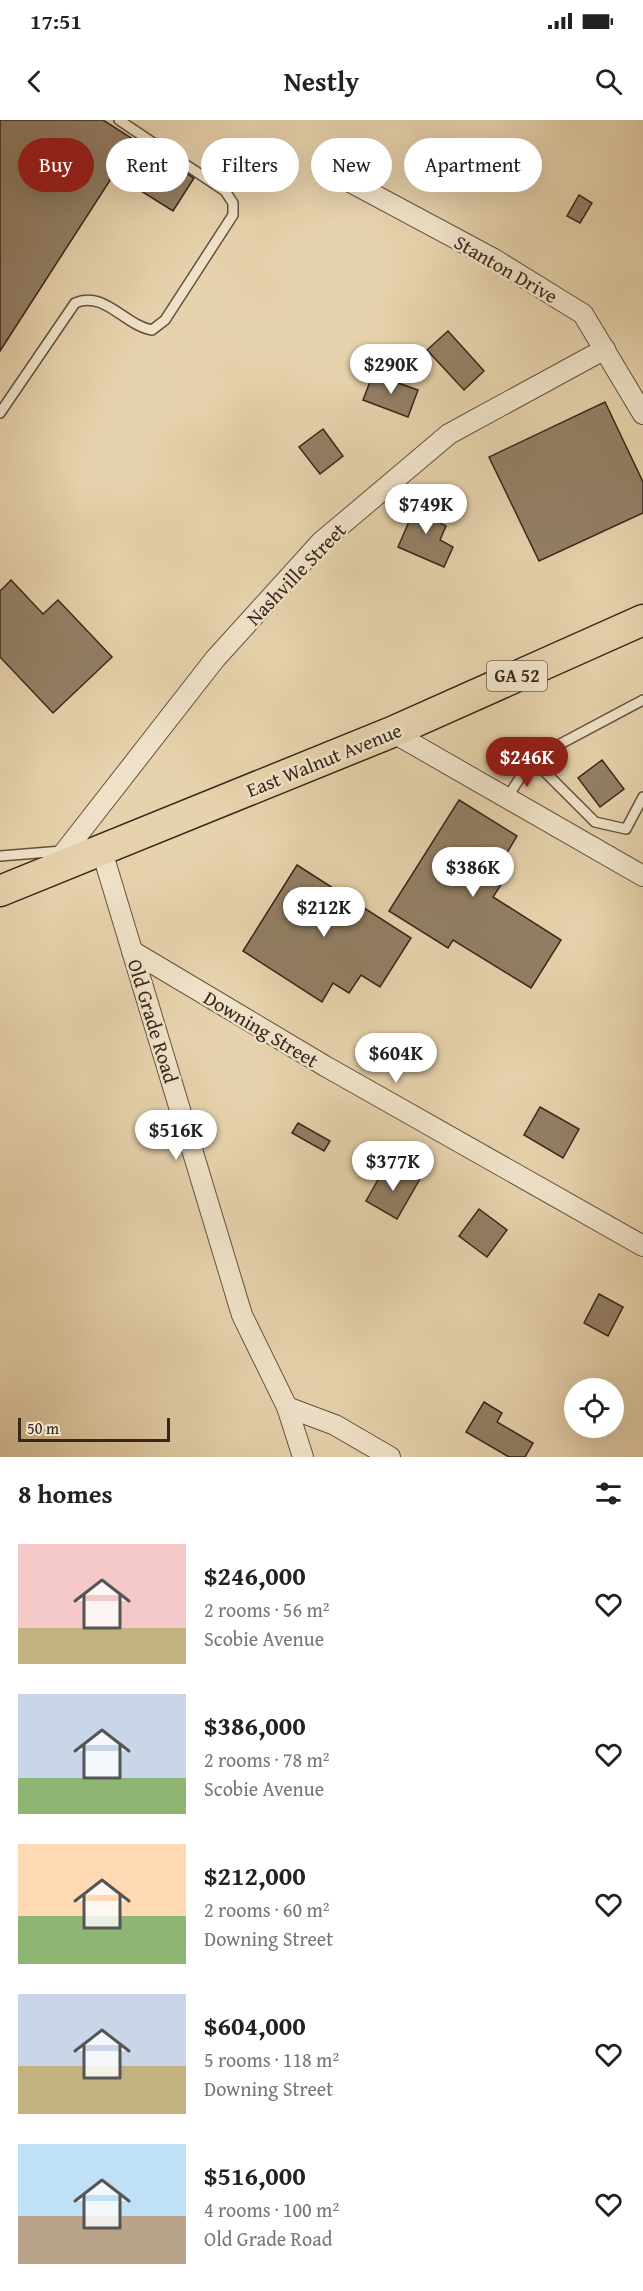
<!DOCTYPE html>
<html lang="en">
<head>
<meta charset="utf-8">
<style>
	body { margin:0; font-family:"Gentium Book Plus",serif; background:#f2f2f2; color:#222; height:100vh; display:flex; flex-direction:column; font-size:22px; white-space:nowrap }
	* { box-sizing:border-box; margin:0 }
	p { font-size:20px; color:#767676 }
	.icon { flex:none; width:33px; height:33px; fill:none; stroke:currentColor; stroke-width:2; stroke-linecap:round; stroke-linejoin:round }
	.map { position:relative; height:1337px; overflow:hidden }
	.details { display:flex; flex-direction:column; background:#fff; flex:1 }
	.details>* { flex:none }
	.guide { position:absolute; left:18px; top:18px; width:608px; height:54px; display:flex; gap:12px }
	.controls { position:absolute; left:564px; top:1258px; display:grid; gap:12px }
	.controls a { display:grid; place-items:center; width:60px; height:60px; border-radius:50%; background:#fff; box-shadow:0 6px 24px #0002; font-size:30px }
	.scale { position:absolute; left:18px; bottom:15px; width:152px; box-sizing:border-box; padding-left:6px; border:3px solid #39261b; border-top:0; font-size:16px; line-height:21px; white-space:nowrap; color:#39261b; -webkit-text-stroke:4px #efe2c9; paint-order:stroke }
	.price { position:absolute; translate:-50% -51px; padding:0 14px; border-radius:21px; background:#fff; color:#222; font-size:20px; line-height:39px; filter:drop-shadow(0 2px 3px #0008) }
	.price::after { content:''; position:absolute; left:50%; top:36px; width:18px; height:14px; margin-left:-9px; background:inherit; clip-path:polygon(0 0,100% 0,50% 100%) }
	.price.selected { background:#8f2418; color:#fff }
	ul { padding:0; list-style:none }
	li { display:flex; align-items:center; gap:18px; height:150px; padding:0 18px }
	li span { display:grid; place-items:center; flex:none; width:168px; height:120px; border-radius:0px; color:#555 }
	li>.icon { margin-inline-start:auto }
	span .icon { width:72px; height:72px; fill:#fffc; stroke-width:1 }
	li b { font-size:26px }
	h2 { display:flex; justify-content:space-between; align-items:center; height:72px; padding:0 18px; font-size:26px }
	.tag { padding:0 21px; border-radius:27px; background:#fff; box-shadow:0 6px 24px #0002; font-size:21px; line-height:54px }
	.tag.selected { background:#8f2418; color:#fff }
	.status { display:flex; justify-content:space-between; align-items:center; height:42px; padding:0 30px; background:#fff; direction:ltr }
	.status svg { height:16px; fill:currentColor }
	header { display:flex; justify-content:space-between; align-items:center; height:78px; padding:0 18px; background:#fff; font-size:27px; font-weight:700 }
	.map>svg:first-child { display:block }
	.building { fill:#937f66; stroke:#39261b; stroke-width:1.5 }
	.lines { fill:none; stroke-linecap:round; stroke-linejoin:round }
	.lane-casing { stroke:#64513f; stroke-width:12 }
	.street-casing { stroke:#64513f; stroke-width:22 }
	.primary-casing { stroke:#39261b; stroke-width:33 }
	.lane { stroke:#efe2c9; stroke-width:9 }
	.street { stroke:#efe2c9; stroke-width:20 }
	.primary { stroke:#e6d2ac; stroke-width:30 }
	.labels { text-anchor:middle; stroke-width:5; stroke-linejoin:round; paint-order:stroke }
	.shield { fill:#efe2c9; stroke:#705e4f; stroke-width:1.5 }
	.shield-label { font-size:18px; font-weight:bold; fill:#39261b }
	.street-label { font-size:20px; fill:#39261b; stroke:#efe2c9 }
</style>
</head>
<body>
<div class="status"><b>17:51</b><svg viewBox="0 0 49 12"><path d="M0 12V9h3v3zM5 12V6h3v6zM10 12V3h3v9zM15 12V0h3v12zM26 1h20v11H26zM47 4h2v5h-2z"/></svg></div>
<header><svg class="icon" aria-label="back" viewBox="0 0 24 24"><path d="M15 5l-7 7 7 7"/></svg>Nestly<svg class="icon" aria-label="search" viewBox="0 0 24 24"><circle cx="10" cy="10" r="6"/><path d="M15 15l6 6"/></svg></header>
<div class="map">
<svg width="643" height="1337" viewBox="0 0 643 1337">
	<rect width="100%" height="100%" fill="#e6d2ac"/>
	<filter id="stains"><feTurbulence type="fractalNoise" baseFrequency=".00333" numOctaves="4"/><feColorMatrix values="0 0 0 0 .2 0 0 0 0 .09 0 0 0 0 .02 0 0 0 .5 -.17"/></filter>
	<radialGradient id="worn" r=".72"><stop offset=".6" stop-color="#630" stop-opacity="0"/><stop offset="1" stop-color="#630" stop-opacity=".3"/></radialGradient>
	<g class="building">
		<polygon points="0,0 103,0 194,58 173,91 114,54 0,231"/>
		<polygon points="579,75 592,83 580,103 567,96"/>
		<polygon points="448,211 484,251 464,270 427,230"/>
		<polygon points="373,254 418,270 408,297 363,280"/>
		<polygon points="605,282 643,362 643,393 539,441 489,337"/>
		<polygon points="323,309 343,336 320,354 299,327"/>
		<polygon points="420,376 438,385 432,399 446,406 440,420 453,427 444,447 398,427"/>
		<polygon points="11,460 43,494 58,480 112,537 53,593 0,537 0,471"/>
		<polygon points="602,640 624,669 600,687 578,658"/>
		<polygon points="459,680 517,716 496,751 506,757 493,777 561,820 531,868 453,820 448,828 389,791"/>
		<polygon points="297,745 411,818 380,867 361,855 349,873 333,863 322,882 243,831"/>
		<polygon points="540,987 579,1009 563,1038 524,1015"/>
		<polygon points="298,1003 330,1021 324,1031 292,1013"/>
		<polygon points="404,1048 421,1057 397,1099 366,1081 383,1051 397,1060"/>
		<polygon points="479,1089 507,1110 487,1137 459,1116"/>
		<polygon points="599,1174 623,1187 608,1216 584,1203"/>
		<polygon points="484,1282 502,1293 497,1302 533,1323 525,1337 509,1337 466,1312"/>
	</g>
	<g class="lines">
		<defs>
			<g id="lane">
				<path d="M0,293L75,183C104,170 124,205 152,210L165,200L233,95V83L225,71L119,0"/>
				<polyline points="532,639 595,702 626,709 643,677"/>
				<polyline points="507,678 532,639 643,580"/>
				<polyline points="0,736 62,731"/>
			</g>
			<g id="street">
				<polyline points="326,49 494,139 583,194 643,294"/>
				<polyline points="392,612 643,756"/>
				<polyline points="101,728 242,1195 287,1287 303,1337"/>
				<polyline points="52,748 215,539 321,422 449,314 605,229"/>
				<polyline points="132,831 325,946 643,1126"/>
				<polyline points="287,1287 335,1305 390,1337"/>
			</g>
			<polyline id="primary" points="0,771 392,612 643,500"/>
		</defs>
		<use href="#lane" class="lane-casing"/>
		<use href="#street" class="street-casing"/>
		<use href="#primary" class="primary-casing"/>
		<use href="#lane" class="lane"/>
		<use href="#street" class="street"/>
		<use href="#primary" class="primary"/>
	</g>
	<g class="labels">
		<rect class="shield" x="487" y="541" width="60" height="30" rx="4.5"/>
		<g class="shield-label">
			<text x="517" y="562">GA 52</text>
		</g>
		<g class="street-label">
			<text transform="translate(506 149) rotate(30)" y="7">Stanton Drive</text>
			<text transform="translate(296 454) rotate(-46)" y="7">Nashville Street</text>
			<text transform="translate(324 640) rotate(-22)" y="7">East Walnut Avenue</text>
			<text transform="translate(153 901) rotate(73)" y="7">Old Grade Road</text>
			<text transform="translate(261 909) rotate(31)" y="7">Downing Street</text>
		</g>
	</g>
	<rect width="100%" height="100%" filter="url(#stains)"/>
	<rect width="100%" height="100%" fill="url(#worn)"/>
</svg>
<div class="controls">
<a><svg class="icon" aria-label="locate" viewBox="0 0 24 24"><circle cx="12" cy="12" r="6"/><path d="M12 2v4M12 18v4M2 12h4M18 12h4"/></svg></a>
</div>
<div class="scale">50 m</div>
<b class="price" style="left:391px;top:275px">$290K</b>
<b class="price" style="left:426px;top:415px">$749K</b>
<b class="price selected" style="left:527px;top:668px">$246K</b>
<b class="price" style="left:473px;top:778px">$386K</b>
<b class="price" style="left:324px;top:818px">$212K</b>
<b class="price" style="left:396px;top:964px">$604K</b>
<b class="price" style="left:176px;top:1041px">$516K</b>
<b class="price" style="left:393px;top:1072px">$377K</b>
<div class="guide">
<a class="tag selected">Buy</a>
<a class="tag">Rent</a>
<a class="tag">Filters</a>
<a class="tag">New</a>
<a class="tag">Apartment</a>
</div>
</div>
<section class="details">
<h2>8 homes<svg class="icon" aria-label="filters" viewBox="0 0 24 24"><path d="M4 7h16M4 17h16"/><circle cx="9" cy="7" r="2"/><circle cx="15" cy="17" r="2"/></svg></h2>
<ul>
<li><span style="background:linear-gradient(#f6c9c9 70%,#c2b280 0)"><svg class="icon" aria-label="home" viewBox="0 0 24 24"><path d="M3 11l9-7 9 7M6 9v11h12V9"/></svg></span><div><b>$246,000</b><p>2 rooms · 56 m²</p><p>Scobie Avenue</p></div><svg class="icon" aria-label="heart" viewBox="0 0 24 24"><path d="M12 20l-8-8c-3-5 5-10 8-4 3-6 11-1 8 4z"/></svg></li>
<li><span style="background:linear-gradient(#c9d6e8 70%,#8fb573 0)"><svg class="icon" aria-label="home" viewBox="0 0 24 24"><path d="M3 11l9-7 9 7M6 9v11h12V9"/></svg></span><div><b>$386,000</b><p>2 rooms · 78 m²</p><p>Scobie Avenue</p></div><svg class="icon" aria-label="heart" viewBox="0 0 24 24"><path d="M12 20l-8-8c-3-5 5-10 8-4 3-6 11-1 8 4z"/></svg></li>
<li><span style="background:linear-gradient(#ffd9b3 60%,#8fb573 0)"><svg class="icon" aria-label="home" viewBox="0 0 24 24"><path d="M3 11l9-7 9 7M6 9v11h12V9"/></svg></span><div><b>$212,000</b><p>2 rooms · 60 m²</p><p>Downing Street</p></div><svg class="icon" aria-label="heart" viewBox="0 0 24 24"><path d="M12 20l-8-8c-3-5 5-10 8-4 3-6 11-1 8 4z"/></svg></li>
<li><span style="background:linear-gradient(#c9d6e8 60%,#c2b280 0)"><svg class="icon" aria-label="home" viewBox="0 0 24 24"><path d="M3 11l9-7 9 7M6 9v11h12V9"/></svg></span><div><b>$604,000</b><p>5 rooms · 118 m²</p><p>Downing Street</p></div><svg class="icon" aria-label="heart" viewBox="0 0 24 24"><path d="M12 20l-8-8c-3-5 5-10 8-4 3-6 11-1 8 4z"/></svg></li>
<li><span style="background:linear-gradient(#bfe0f5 60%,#b9a48a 0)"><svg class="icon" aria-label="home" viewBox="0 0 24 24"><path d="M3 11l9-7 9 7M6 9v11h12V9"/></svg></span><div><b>$516,000</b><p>4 rooms · 100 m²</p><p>Old Grade Road</p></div><svg class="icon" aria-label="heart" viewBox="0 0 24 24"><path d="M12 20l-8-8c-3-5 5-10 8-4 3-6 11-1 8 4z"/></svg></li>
</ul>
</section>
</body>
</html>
